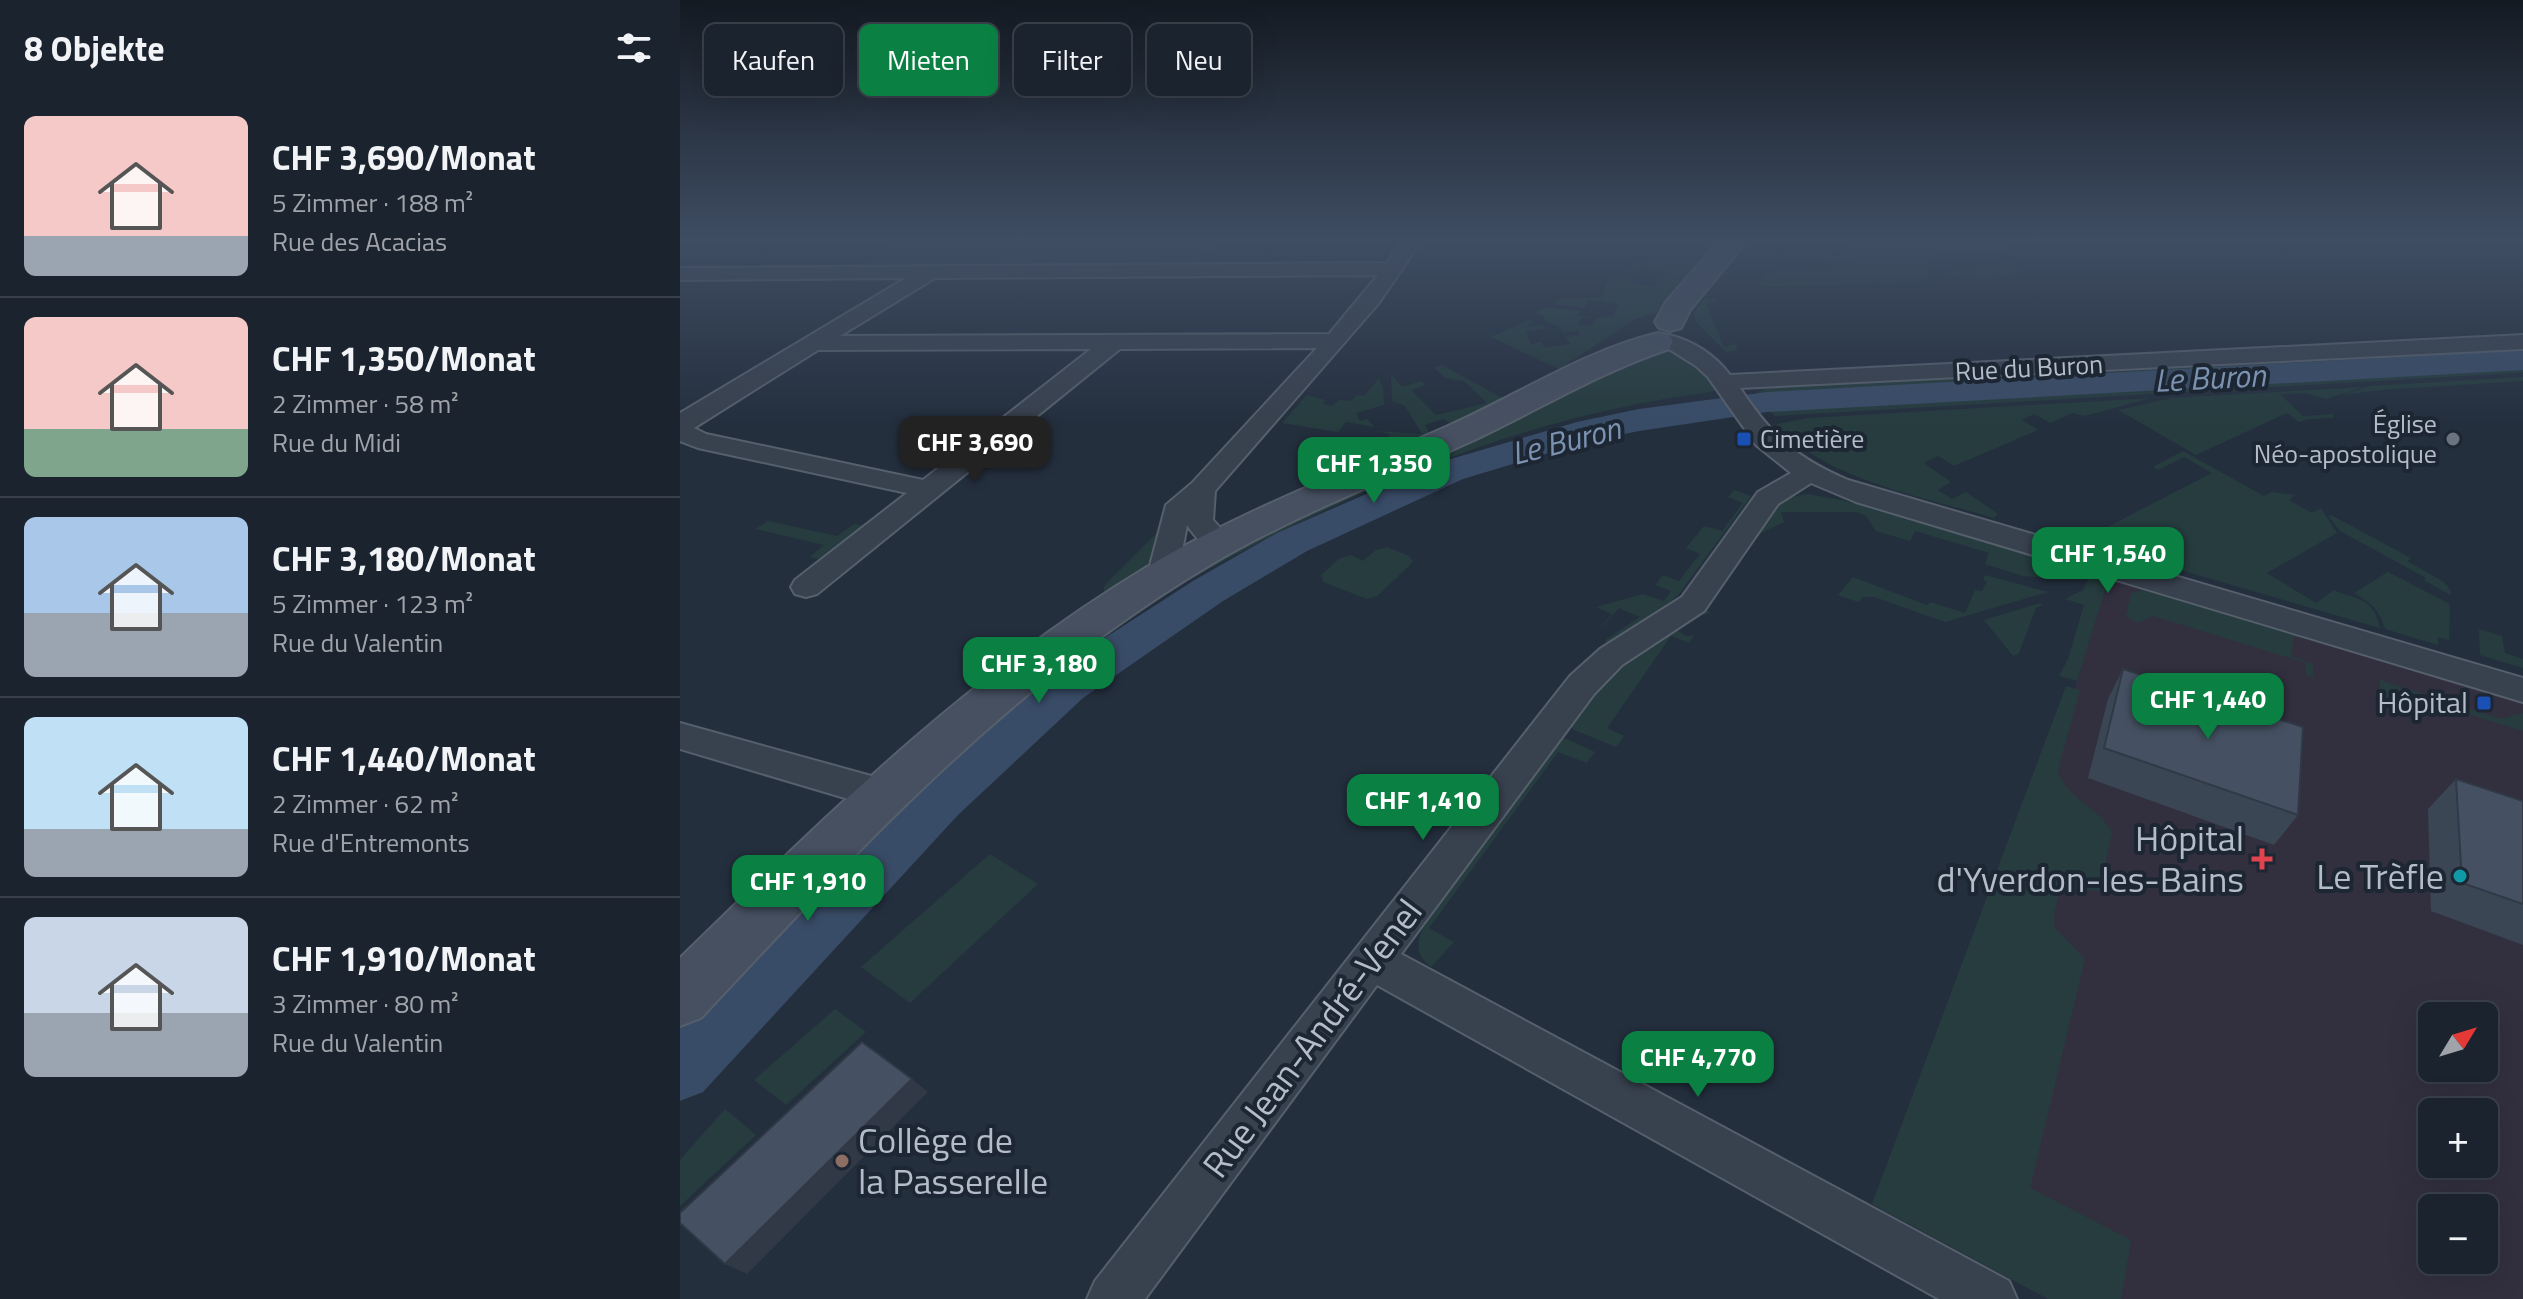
<!DOCTYPE html>
<html lang="de">
<head>
<meta charset="utf-8">
<style>
	body { margin:0; font-family:"Titillium Web",sans-serif; background:#282f3a; color:#f1f3f6; height:100vh; display:flex; flex-direction:column; font-size:30px; white-space:nowrap }
	* { box-sizing:border-box; margin:0 }
	p { font-size:26px; color:#a0a4aa }
	.icon { flex:none; width:44px; height:44px; fill:none; stroke:currentColor; stroke-width:2; stroke-linecap:round; stroke-linejoin:round }
	.map { position:relative; flex:1; overflow:hidden }
	.sheet { display:flex; flex-direction:column; background:#1b232e; width:680px }
	.sheet>* { flex:none }
	.hud { position:absolute; left:24px; top:24px; width:760px; height:72px; display:flex; gap:16px }
	.needle { width:52px; rotate:52deg }
	.fabs { position:absolute; left:1738px; top:1002px; display:grid; gap:16px }
	.fabs a { display:grid; place-items:center; width:80px; height:80px; border-radius:12px; background:#1b232e; box-shadow:0 8px 32px #0002,0 0 0 2px #39404a; font-size:40px }
	.price { position:absolute; translate:-50% -68px; padding:0 18px; border-radius:16px; background:#0b8043; color:#fff; font-size:26px; line-height:52px; filter:drop-shadow(0 2px 4px #0008) }
	.price::after { content:''; position:absolute; left:50%; top:48px; width:24px; height:18px; margin-left:-12px; background:inherit; clip-path:polygon(0 0,100% 0,50% 100%) }
	.price.selected { background:#222; color:#fff }
	ul { padding:0; list-style:none }
	li { display:flex; align-items:center; gap:24px; height:200px; padding:0 24px }
	li+li { border-top:2px solid #39404a }
	li span { display:grid; place-items:center; flex:none; width:224px; height:160px; border-radius:12px; color:#555 }
	li>.icon { margin-inline-start:auto }
	span .icon { width:96px; height:96px; fill:#fffc; stroke-width:1 }
	li b { font-size:34px }
	h2 { display:flex; justify-content:space-between; align-items:center; height:96px; padding:0 24px; font-size:34px }
	.pill { padding:0 28px; border-radius:12px; background:#1b232e; box-shadow:0 8px 32px #0002,0 0 0 2px #39404a; font-size:28px; line-height:72px }
	.pill.selected { background:#0b8043; color:#fff }
	main { display:flex; flex:1; min-height:0 }
	.map>svg:first-child { display:block }
	.medical { fill:#32303f; fill-rule:evenodd }
	.green { fill:#263c3f }
	.lines { fill:none; stroke-linecap:round; stroke-linejoin:round }
	.river { fill:#394c67; fill-rule:evenodd }
	.street-casing { stroke:#565f6c; stroke-width:4 }
	.secondary-casing { stroke:#565f6c; stroke-width:4 }
	.street { fill:#38414e; fill-rule:evenodd }
	.secondary { fill:#465061; fill-rule:evenodd }
	.wall { fill:#3b4654 }
	.shaded-wall { fill:#303945 }
	.building { fill:#455162; stroke:#303945; stroke-width:2 }
	.transit-dot { fill:#1a4fb4; stroke:#1d2633; stroke-width:3 }
	.worship-dot { fill:#6b7280; stroke:#1d2633; stroke-width:3 }
	.health-dot { fill:#e0444e; stroke:#1d2633; stroke-width:3 }
	.culture-dot { fill:#0f9aa8; stroke:#1d2633; stroke-width:3 }
	.education-dot { fill:#8d6e63; stroke:#1d2633; stroke-width:3 }
	.labels { text-anchor:middle; stroke-width:8; stroke-linejoin:round; paint-order:stroke }
	.far-street-label { font-size:26px; fill:#b4bcc9; stroke:#1d2633 }
	.far-poi-label { font-size:26px; fill:#b4bcc9; stroke:#1d2633; text-anchor:end }
	.poi-label { font-size:30px; fill:#b4bcc9; stroke:#1d2633; text-anchor:end }
	.water-label { font-size:32px; font-style:italic; fill:#7c92b1; stroke:#1d2633 }
	.near-poi-label { font-size:36px; fill:#b4bcc9; stroke:#1d2633; text-anchor:end }
	.near-street-label { font-size:36px; fill:#b4bcc9; stroke:#1d2633 }
</style>
</head>
<body>
<main>
<section class="sheet">
<h2>8 Objekte<svg class="icon" aria-label="filters" viewBox="0 0 24 24"><path d="M4 7h16M4 17h16"/><circle cx="9" cy="7" r="2"/><circle cx="15" cy="17" r="2"/></svg></h2>
<ul>
<li><span style="background:linear-gradient(#f6c9c9 75%,#9aa5b1 0)"><svg class="icon" aria-label="home" viewBox="0 0 24 24"><path d="M3 11l9-7 9 7M6 9v11h12V9"/></svg></span><div><b>CHF 3,690/Monat</b><p>5 Zimmer · 188 m²</p><p>Rue des Acacias</p></div></li>
<li><span style="background:linear-gradient(#f6c9c9 70%,#7fa58c 0)"><svg class="icon" aria-label="home" viewBox="0 0 24 24"><path d="M3 11l9-7 9 7M6 9v11h12V9"/></svg></span><div><b>CHF 1,350/Monat</b><p>2 Zimmer · 58 m²</p><p>Rue du Midi</p></div></li>
<li><span style="background:linear-gradient(#a9c7e8 60%,#9aa5b1 0)"><svg class="icon" aria-label="home" viewBox="0 0 24 24"><path d="M3 11l9-7 9 7M6 9v11h12V9"/></svg></span><div><b>CHF 3,180/Monat</b><p>5 Zimmer · 123 m²</p><p>Rue du Valentin</p></div></li>
<li><span style="background:linear-gradient(#bfe0f5 70%,#9aa5b1 0)"><svg class="icon" aria-label="home" viewBox="0 0 24 24"><path d="M3 11l9-7 9 7M6 9v11h12V9"/></svg></span><div><b>CHF 1,440/Monat</b><p>2 Zimmer · 62 m²</p><p>Rue d'Entremonts</p></div></li>
<li><span style="background:linear-gradient(#c9d6e8 60%,#9aa5b1 0)"><svg class="icon" aria-label="home" viewBox="0 0 24 24"><path d="M3 11l9-7 9 7M6 9v11h12V9"/></svg></span><div><b>CHF 1,910/Monat</b><p>3 Zimmer · 80 m²</p><p>Rue du Valentin</p></div></li>
</ul>
</section>
<div class="map">
<svg width="1843" height="1299" viewBox="0 0 1843 1299">
	<rect width="100%" height="100%" fill="#242f3e"/>
	<path class="medical" d="M1428,579L1843,703V1299H1368L1192,1204L1386,686L1395,688ZM1752,1016H1804V1068H1752ZM1752,1112H1804V1164H1752ZM1752,1208H1804V1260H1752Z"/>
	<g class="green">
		<polygon points="218,240 538,240 514,269 182,271 186,264"/>
		<polygon points="1036,240 1042,240 984,311 955,319 879,369 811,337 849,320 856,322 848,324 850,327 862,325 867,328 846,331 851,344 861,342 865,348 890,344 886,337 900,335 898,331 883,332 879,327 863,320 866,317 856,313 866,307 900,311 898,316 913,317 901,318 898,325 912,326 917,318 934,315 938,304 908,300 904,308 872,304 882,298 921,298 930,276 953,278 950,282 972,287 988,273 964,267 957,272 950,271 955,262 1023,258"/>
		<polygon points="1159,240 1325,240 1325,254 1259,254 1250,257 1247,280 1241,283 1077,287 1087,273 1174,266 1172,262 1149,263 1144,258 1178,252"/>
		<path d="M1326,262L1342,270C1328,281 1288,278 1269,276L1274,269L1319,267Z"/>
		<polygon points="1024,298 1038,300 1026,304 1044,347 1056,343 1057,350 1046,352 1015,321 1014,312"/>
		<path d="M991,348L1020,364L1036,391C818,420 648,501 458,608L556,548L924,370Z"/>
		<polygon points="1843,348 1843,356 1080,399 1077,392 1096,385"/>
		<polygon points="1843,364 1843,372 1836,373 1095,416 1085,407"/>
		<polygon points="762,365 824,399 770,424 764,419 745,425 749,433 730,442 706,439 710,434 697,431 742,434 725,406 712,401 711,374 722,387 741,381 745,385 731,390 756,415 807,403 784,381 765,378 754,367"/>
		<polygon points="703,374 699,380 703,387 704,405 676,413 680,421 688,419 694,427 666,422 658,432 602,423 627,395 645,400 643,404 652,406 659,400 672,401 677,395 684,396"/>
		<polygon points="1843,377 1843,381 1703,390 1662,395 1689,386"/>
		<polygon points="1684,387 1646,399 1625,393 1600,394 1623,416 1653,414 1653,418 1629,419 1619,422 1607,413 1516,455 1438,410 1492,398"/>
		<path d="M1471,398L1405,416L1393,413L1370,423L1354,414L1342,420L1358,430L1274,466L1258,456L1244,463L1271,482L1258,490L1272,499L1286,492L1318,514L1314,518C1242,496 1147,481 1096,424L1128,418Z"/>
		<path d="M1503,451L1584,496L1592,492L1615,495L1609,500L1632,513L1641,508L1657,533L1587,573L1636,603L1654,590C1675,600 1694,596 1700,628L1400,541L1532,473L1504,457L1478,470L1473,467Z"/>
		<polygon points="1054,490 1071,496 999,594 983,608 928,643 924,641 960,617 939,608 914,636 932,614 916,607 963,594 984,601 991,591 975,585 983,575 999,581 1020,554 1006,548 1024,526 1042,531 1063,503 1048,497"/>
		<polygon points="1127,494 1162,500 1358,558 1364,578 1343,576 1305,564 1309,553 1235,531 1230,541 1196,531 1186,516 1176,512 1101,512 1104,522 1079,534 1027,609 1030,613 1023,615 1021,612 1093,507 1107,498"/>
		<polygon points="1651,515 1731,558 1727,561 1764,582 1771,591 1770,595 1744,580 1746,578 1660,531 1648,516"/>
		<polygon points="88,521 157,536 174,524 193,528 151,562 130,557 144,545 75,529"/>
		<path d="M477,533C476,569 455,576 429,594L424,591V586Z"/>
		<polygon points="707,547 729,556 733,562 697,596 687,599 643,582 641,575 660,558 671,555 683,561 696,550"/>
		<path d="M1708,572L1770,604L1769,640L1758,637V645L1705,629C1700,610 1691,603 1674,593Z"/>
		<polygon points="1305,575 1368,592 1265,622 1194,597 1184,597 1178,602 1158,595 1173,577 1247,605 1250,602 1285,613 1295,590 1302,591 1307,581 1303,580"/>
		<polygon points="1410,575 1418,576 1427,584 1397,681 1379,676 1388,659 1404,605 1385,599 1403,590"/>
		<polygon points="1464,590 1635,641 1614,636 1611,656 1633,664 1633,677 1626,675 1626,663 1473,616 1457,623 1446,616 1451,593"/>
		<polygon points="1360,603 1363,605 1356,608 1339,653 1333,656 1304,620"/>
		<polygon points="995,629 1006,636 1014,635 1009,643 991,636 927,728 944,736 936,747 894,730 890,725 927,674"/>
		<polygon points="1799,629 1822,636 1825,653 1843,659 1843,668 1800,655"/>
		<polygon points="1700,680 1821,719 1843,713 1843,731 1720,693 1709,705 1699,701"/>
		<path d="M1386,686L1400,690L1378,770C1385,799 1420,807 1432,833L1419,891L1390,889L1379,895L1374,912V927L1405,959L1350,1188L1451,1240L1441,1299H1368L1192,1204Z"/>
		<path d="M878,735L915,752L907,763L878,752L749,928L774,942L751,967C728,950 741,929 755,911L749,907Z"/>
		<polygon points="310,854 358,884 230,1003 181,967"/>
		<polygon points="155,1009 186,1032 106,1105 74,1080"/>
		<polygon points="45,1109 76,1135 0,1206 0,1160"/>
	</g>
	<g class="lines">
		<polygon class="river" points="1843,350 1843,370 1087,412 959,431 905,442 783,479 627,551 543,601 403,698 278,815 23,1092 0,1101 0,1023 240,785 369,674 513,581 597,533 757,463 897,422 959,409 1087,392"/>
		<defs>
			<g id="street">
				<path d="M723,240H742L698,304L535,491L533,520L554,543L550,549C530,555 518,541 507,525L497,577L493,584L482,587L471,584L467,577L486,505L512,483L637,348L440,349L137,594L126,597L115,594L111,587L115,580L227,493L18,448L0,441V413L226,278L0,280V268L707,263ZM698,275L649,334L160,336L255,278ZM411,349L243,480L26,434L14,428L138,350Z"/>
				<path d="M989,335C1013,341 1035,355 1050,375L1843,335V349L1060,388C1091,435 1116,458 1168,480L1843,678V702L1176,502L1131,483L1098,504L1024,611L942,665L914,694L721,954L1329,1281L1337,1299H1259L697,985L465,1299H407L415,1281L890,676L920,649L1002,597L1078,492L1111,473L1076,445L1028,377L1016,366L978,342Z"/>
				<polygon points="0,723 202,779 215,784 220,794 215,804 202,809 0,749"/>
			</g>
			<g id="secondary">
				<polygon points="1040,240 1068,240 1010,310 1001,328 990,331 979,328 975,322 986,302"/>
				<path d="M978,333L989,335L993,342L989,349C920,372 858,410 792,441C704,481 613,516 530,565C329,684 178,850 21,1018L0,1026V958C149,813 288,675 467,567C563,510 667,471 768,426C838,395 903,351 978,333Z"/>
			</g>
		</defs>
		<use href="#street" class="street-casing"/>
		<use href="#secondary" class="secondary-casing"/>
		<use href="#street" class="street"/>
		<use href="#secondary" class="secondary"/>
	</g>
	<g class="wall">
		<polygon points="1443,669 1618,815 1594,845 1408,778 1428,699"/>
		<polygon points="1776,779 1843,801 1843,945 1751,911 1748,809"/>
	</g>
	<polygon class="shaded-wall" points="232,1079 248,1092 67,1274 45,1264"/>
	<g class="building">
		<polygon points="1443,669 1623,727 1618,815 1424,748"/>
		<polygon points="1776,779 1843,801 1843,904 1782,883"/>
		<polygon points="182,1042 232,1079 45,1264 0,1223 0,1213"/>
	</g>
	<linearGradient id="sky" x2="0" y2="1"><stop stop-color="#141a22"/><stop offset="0.57" stop-color="#3f4d63"/><stop offset="1" stop-color="#3f4d63" stop-opacity="0"/></linearGradient>
	<rect width="1843" height="422" fill="url(#sky)"/>
	<g class="transit-dot">
		<rect x="1056" y="431" width="16" height="16" rx="4"/>
		<rect x="1796" y="695" width="16" height="16" rx="4"/>
	</g>
	<circle class="worship-dot" cx="1773" cy="439" r="8"/>
	<path class="health-dot" d="M1578 847h8v8h8v8h-8v8h-8v-8h-8v-8h8z"/>
	<circle class="culture-dot" cx="1780" cy="876" r="8"/>
	<circle class="education-dot" cx="162" cy="1161" r="8"/>
	<g class="labels">
		<g class="far-street-label">
			<text transform="translate(1349 368) rotate(-3)" y="9">Rue du Buron</text>
		</g>
		<g class="far-poi-label">
			<text x="1757" y="433">Église<tspan x="1757" dy="30">Néo-apostolique</tspan></text>
			<text x="1080" y="448" text-anchor="start">Cimetière</text>
		</g>
		<g class="poi-label">
			<text x="1788" y="713">Hôpital</text>
		</g>
		<g class="water-label">
			<text transform="translate(1530 378) rotate(-3)" y="11">Le Buron</text>
			<text transform="translate(886 441) rotate(-14)" y="11">Le Buron</text>
		</g>
		<g class="near-poi-label">
			<text x="1564" y="851">Hôpital<tspan x="1564" dy="41">d'Yverdon-les-Bains</tspan></text>
			<text x="1764" y="889">Le Trèfle</text>
			<text x="178" y="1153" text-anchor="start">Collège de<tspan x="178" dy="41">la Passerelle</tspan></text>
		</g>
		<g class="near-street-label">
			<text transform="translate(632 1038) rotate(-53)" y="13">Rue Jean-André-Venel</text>
		</g>
	</g>
</svg>
<div class="fabs">
<a><svg class="needle" viewBox="-14 -14 28 28"><path d="M0-13l5 13h-10z" fill="#e53935"/><path d="M0 13l5-13h-10z" fill="#a0a4aa"/></svg></a>
<a>+</a>
<a>−</a>
</div>
<b class="price selected" style="left:295px;top:484px">CHF 3,690</b>
<b class="price" style="left:694px;top:505px">CHF 1,350</b>
<b class="price" style="left:1428px;top:595px">CHF 1,540</b>
<b class="price" style="left:359px;top:705px">CHF 3,180</b>
<b class="price" style="left:1528px;top:741px">CHF 1,440</b>
<b class="price" style="left:743px;top:842px">CHF 1,410</b>
<b class="price" style="left:128px;top:923px">CHF 1,910</b>
<b class="price" style="left:1018px;top:1099px">CHF 4,770</b>
<div class="hud">
<a class="pill">Kaufen</a>
<a class="pill selected">Mieten</a>
<a class="pill">Filter</a>
<a class="pill">Neu</a>
</div>
</div>
</main>
</body>
</html>
